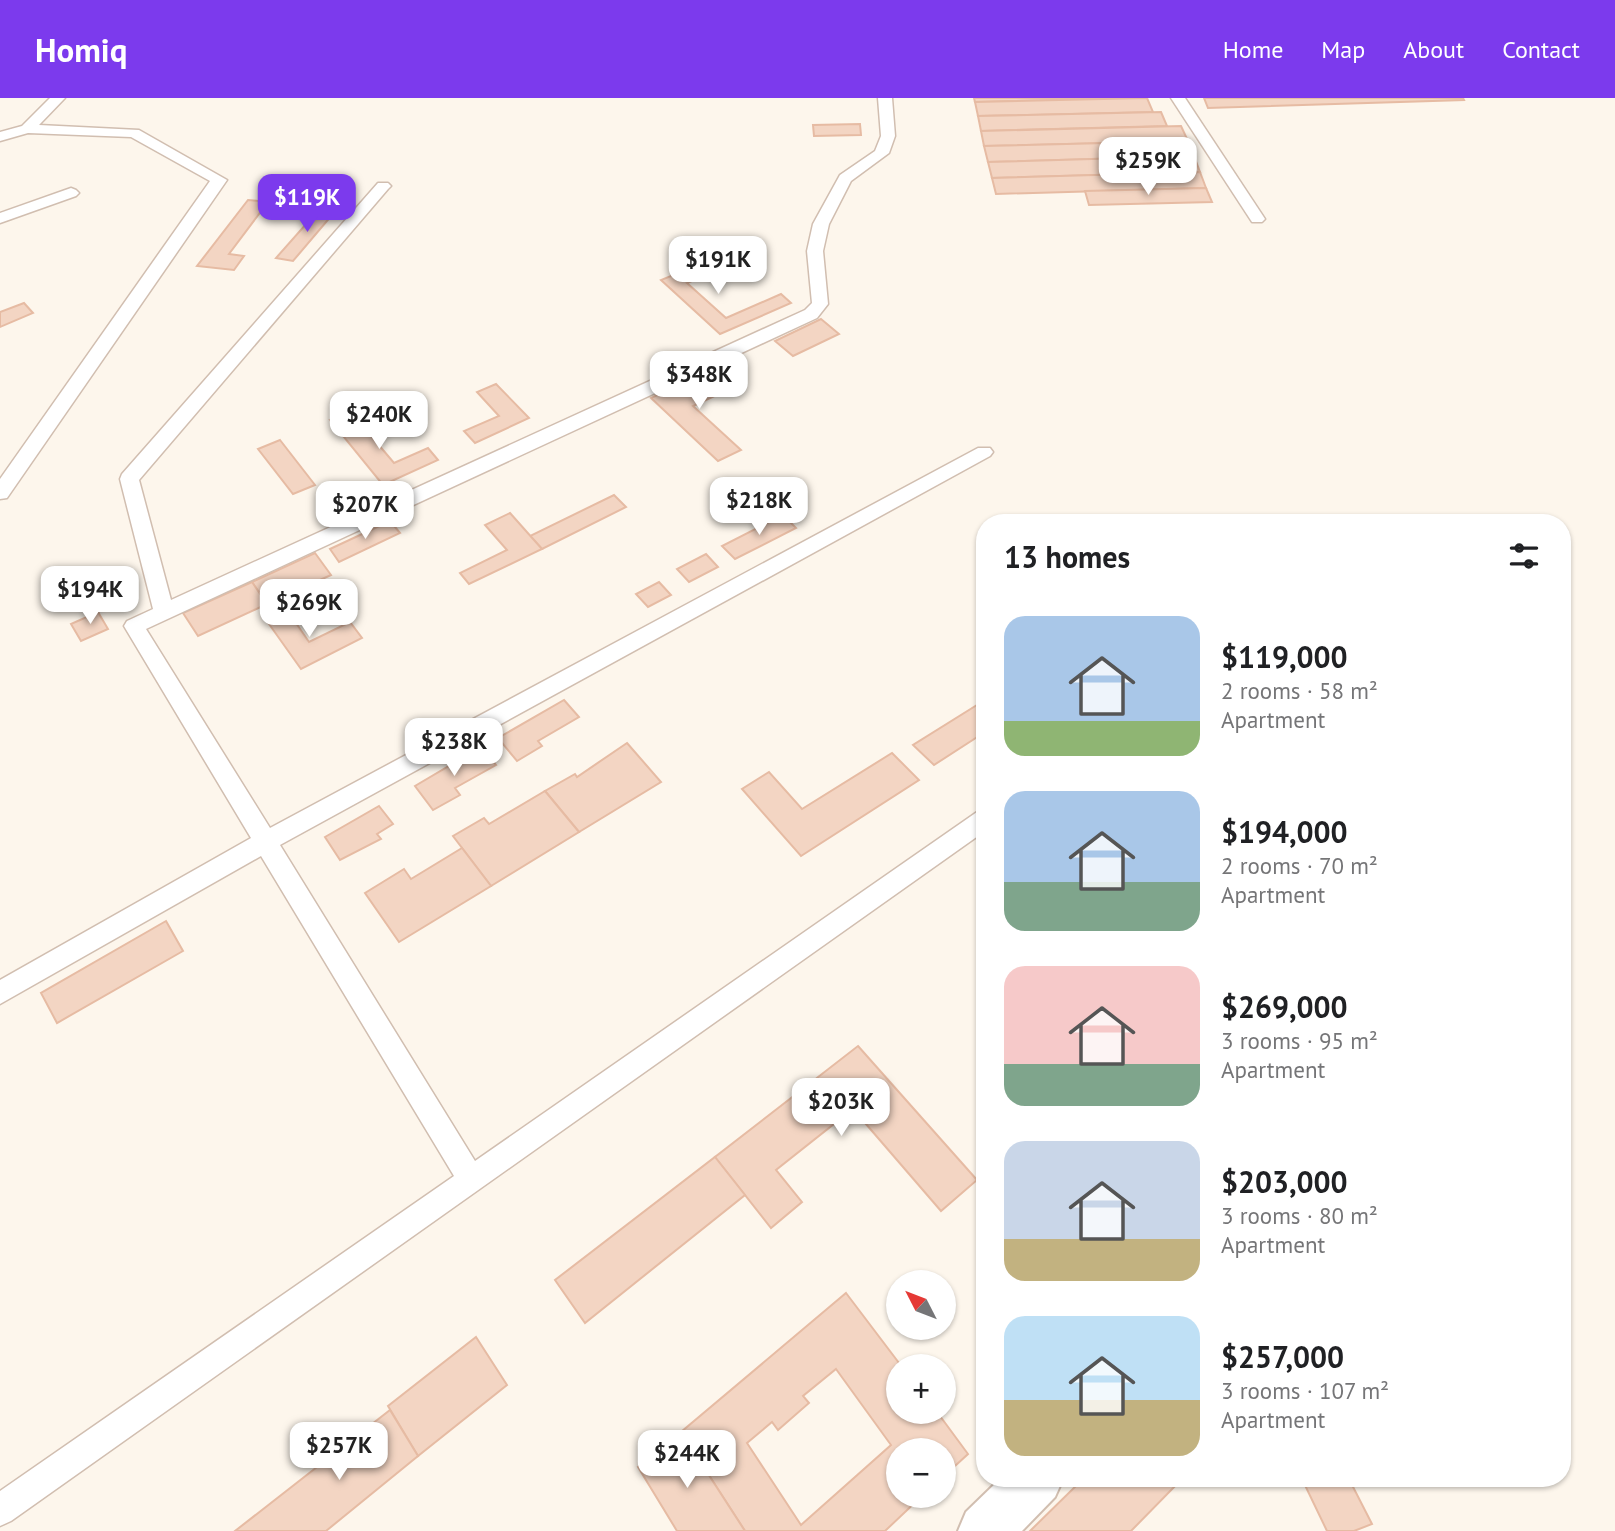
<!DOCTYPE html>
<html lang="en">
<head>
<meta charset="utf-8">
<style>
	body { margin:0; font-family:"PT Sans",sans-serif; background:#f6f6f6; color:#202124; height:100vh; display:flex; flex-direction:column; font-size:26px; white-space:nowrap }
	* { box-sizing:border-box; margin:0 }
	p { font-size:23px; color:#757577 }
	.icon { flex:none; width:38px; height:38px; fill:none; stroke:currentColor; stroke-width:2; stroke-linecap:round; stroke-linejoin:round }
	.map { position:relative; flex:1; overflow:hidden }
	.sheet { position:absolute; left:976px; top:416px; width:595px; height:973px; display:flex; flex-direction:column; background:#fff; border-radius:28px; box-shadow:0 2px 5px #0004 }
	.sheet>* { flex:none }
	.needle { width:46px; rotate:312deg }
	.tools { position:absolute; left:886px; top:1172px; display:grid; gap:14px }
	.tools a { display:grid; place-items:center; width:70px; height:70px; border-radius:50%; background:#fff; box-shadow:0 2px 5px #0004; font-size:35px }
	.price { position:absolute; translate:-50% -60px; padding:0 16px; border-radius:14px; background:#fff; color:#222; font-size:23px; line-height:46px; filter:drop-shadow(0 2px 4px #0008) }
	.price::after { content:''; position:absolute; left:50%; top:42px; width:21px; height:16px; margin-left:-10px; background:inherit; clip-path:polygon(0 0,100% 0,50% 100%) }
	.price.current { background:#7c3aed; color:#fff }
	ul { padding:0; list-style:none }
	li { display:flex; align-items:center; gap:21px; height:175px; padding:0 28px }
	li span { display:grid; place-items:center; flex:none; width:196px; height:140px; border-radius:21px; color:#555 }
	li>.icon { margin-inline-start:auto }
	span .icon { width:84px; height:84px; fill:#fffc; stroke-width:1 }
	li b { font-size:30px }
	h2 { display:flex; justify-content:space-between; align-items:center; height:84px; padding:0 28px; font-size:30px }
	header { display:flex; align-items:center; gap:42px; box-sizing:border-box; height:98px; padding:0 35px; background:#7c3aed; color:#fff }
	header strong { font-size:33px }
	nav { display:flex; gap:38px; margin-inline-start:auto; font-size:24px }
	.map>svg:first-child { display:block }
	.building { fill:#f3d5c3; stroke:#e6bba3; stroke-width:2; fill-rule:evenodd }
	.lines { fill:none; stroke-linecap:round; stroke-linejoin:round }
	.lane-casing { stroke:#d1beb0; stroke-width:3 }
	.street-casing { stroke:#d1beb0; stroke-width:4 }
	.lane { fill:#fff; fill-rule:evenodd }
	.street { fill:#fff; fill-rule:evenodd }
</style>
</head>
<body>
<header>
<strong>Homiq</strong>
<nav><a>Home</a><a>Map</a><a>About</a><a>Contact</a></nav>
</header>
<div class="map">
<svg width="1615" height="1433" viewBox="0 0 1615 1433">
	<rect width="100%" height="100%" fill="#fdf6ec"/>
	<g class="building">
		<polygon points="974,0 1137,0 975,4"/>
		<polygon points="1147,0 1153,14 978,18 975,4"/>
		<polygon points="1204,0 1463,0 1464,2 1208,10"/>
		<polygon points="1161,14 1167,28 981,33 978,18"/>
		<polygon points="860,26 861,37 814,38 813,27"/>
		<polygon points="1181,28 1188,43 984,48 981,33"/>
		<polygon points="1188,43 1194,58 988,64 984,48"/>
		<polygon points="1194,58 1200,74 992,80 988,64"/>
		<polygon points="1200,74 1206,90 996,96 992,80"/>
		<polygon points="1206,90 1212,104 1089,107 1085,93"/>
		<polygon points="248,102 268,104 229,156 244,158 234,172 197,168"/>
		<polygon points="322,108 338,110 293,163 276,160"/>
		<polygon points="730,154 740,163 687,185 726,220 781,196 791,205 720,236 661,182"/>
		<polygon points="24,205 33,215 0,229 0,214"/>
		<polygon points="821,221 839,236 793,258 775,243"/>
		<polygon points="715,269 736,288 693,308 741,352 718,363 651,300"/>
		<polygon points="496,286 529,320 475,345 464,333 499,318 477,294"/>
		<polygon points="350,313 394,365 428,350 438,362 383,387 330,322"/>
		<polygon points="280,342 315,387 293,396 258,351"/>
		<polygon points="614,397 626,409 542,451 530,438"/>
		<polygon points="510,415 542,451 469,486 460,475 507,452 485,427"/>
		<polygon points="783,417 796,430 735,461 722,448"/>
		<polygon points="390,423 400,435 339,464 330,451"/>
		<polygon points="315,455 331,477 267,506 252,484"/>
		<polygon points="706,456 718,469 689,484 677,471"/>
		<polygon points="252,484 267,506 198,538 183,515"/>
		<polygon points="659,484 671,497 648,509 636,496"/>
		<polygon points="113,487 123,503 98,514 89,498"/>
		<polygon points="285,509 309,544 350,524 362,540 301,571 264,519"/>
		<polygon points="98,514 108,531 81,543 71,526"/>
		<polygon points="564,602 579,619 538,643 542,648 517,663 498,640"/>
		<polygon points="985,602 985,634 934,667 913,647"/>
		<polygon points="627,645 661,684 579,734 545,693 575,676 577,679"/>
		<polygon points="481,649 496,667 455,690 460,697 433,712 415,688"/>
		<polygon points="892,655 919,682 801,758 742,691 769,674 802,711"/>
		<polygon points="545,693 579,734 491,788 453,738 484,720 489,726"/>
		<polygon points="379,708 393,726 377,736 381,741 340,762 325,739"/>
		<polygon points="462,750 491,788 399,844 365,795 404,771 411,781"/>
		<polygon points="166,823 183,853 57,925 41,895"/>
		<polygon points="858,948 977,1082 941,1113 853,1011 776,1072 802,1104 771,1130 715,1059"/>
		<polygon points="715,1059 745,1097 585,1225 555,1182"/>
		<path d="M846,1195L902,1269H898V1314H937L968,1356L943,1379V1353H898V1398H922L885,1433H745L681,1334ZM836,1271L891,1347L801,1427L747,1345L772,1324L778,1332L809,1305L803,1298Z"/>
		<polygon points="476,1239 507,1287 418,1358 388,1308"/>
		<polygon points="390,1312 418,1358 326,1433 235,1433"/>
		<polygon points="681,1334 745,1433 677,1433 638,1369"/>
		<polygon points="1083,1381 1182,1381 1131,1433 1030,1433"/>
		<polygon points="1302,1381 1349,1381 1372,1426 1354,1433 1327,1433"/>
	</g>
	<g class="lines">
		<defs>
			<g id="lane">
				<polygon points="50,0 65,0 39,27 139,32 227,82 7,400 0,401 0,381 210,83 131,39 28,35 0,43 0,34 22,28"/>
				<polygon points="878,0 892,0 895,38 889,55 851,83 829,126 823,153 828,206 817,220 146,531 270,730 978,350 990,350 993,354 990,358 280,747 475,1063 977,714 985,712 985,733 11,1423 0,1428 0,1393 454,1078 261,758 0,906 0,882 251,740 124,528 127,523 153,511 120,381 122,376 378,85 388,85 391,88 388,91 139,382 171,502 805,212 812,205 807,153 813,126 840,77 875,53 881,38"/>
				<polygon points="1171,0 1185,0 1265,121 1262,124 1252,124"/>
				<polygon points="71,90 76,92 79,95 76,98 0,125 0,115"/>
			</g>
			<polygon id="street" points="1000,1381 1063,1381 1055,1399 1022,1433 958,1433 966,1414"/>
		</defs>
		<use href="#lane" class="lane-casing"/>
		<use href="#street" class="street-casing"/>
		<use href="#lane" class="lane"/>
		<use href="#street" class="street"/>
	</g>
</svg>
<div class="tools">
<a><svg class="needle" viewBox="-14 -14 28 28"><path d="M0-13l5 13h-10z" fill="#e53935"/><path d="M0 13l5-13h-10z" fill="#757577"/></svg></a>
<a>+</a>
<a>−</a>
</div>
<b class="price" style="left:1148px;top:99px">$259K</b>
<b class="price current" style="left:307px;top:136px">$119K</b>
<b class="price" style="left:718px;top:198px">$191K</b>
<b class="price" style="left:699px;top:313px">$348K</b>
<b class="price" style="left:379px;top:353px">$240K</b>
<b class="price" style="left:759px;top:439px">$218K</b>
<b class="price" style="left:365px;top:443px">$207K</b>
<b class="price" style="left:90px;top:528px">$194K</b>
<b class="price" style="left:309px;top:541px">$269K</b>
<b class="price" style="left:454px;top:680px">$238K</b>
<b class="price" style="left:841px;top:1040px">$203K</b>
<b class="price" style="left:339px;top:1384px">$257K</b>
<b class="price" style="left:687px;top:1392px">$244K</b>
<section class="sheet">
<h2>13 homes<svg class="icon" aria-label="filters" viewBox="0 0 24 24"><path d="M4 7h16M4 17h16"/><circle cx="9" cy="7" r="2"/><circle cx="15" cy="17" r="2"/></svg></h2>
<ul>
<li><span style="background:linear-gradient(#a9c7e8 75%,#8fb573 0)"><svg class="icon" aria-label="home" viewBox="0 0 24 24"><path d="M3 11l9-7 9 7M6 9v11h12V9"/></svg></span><div><b>$119,000</b><p>2 rooms · 58 m²</p><p>Apartment</p></div></li>
<li><span style="background:linear-gradient(#a9c7e8 65%,#7fa58c 0)"><svg class="icon" aria-label="home" viewBox="0 0 24 24"><path d="M3 11l9-7 9 7M6 9v11h12V9"/></svg></span><div><b>$194,000</b><p>2 rooms · 70 m²</p><p>Apartment</p></div></li>
<li><span style="background:linear-gradient(#f6c9c9 70%,#7fa58c 0)"><svg class="icon" aria-label="home" viewBox="0 0 24 24"><path d="M3 11l9-7 9 7M6 9v11h12V9"/></svg></span><div><b>$269,000</b><p>3 rooms · 95 m²</p><p>Apartment</p></div></li>
<li><span style="background:linear-gradient(#c9d6e8 70%,#c2b280 0)"><svg class="icon" aria-label="home" viewBox="0 0 24 24"><path d="M3 11l9-7 9 7M6 9v11h12V9"/></svg></span><div><b>$203,000</b><p>3 rooms · 80 m²</p><p>Apartment</p></div></li>
<li><span style="background:linear-gradient(#bfe0f5 60%,#c2b280 0)"><svg class="icon" aria-label="home" viewBox="0 0 24 24"><path d="M3 11l9-7 9 7M6 9v11h12V9"/></svg></span><div><b>$257,000</b><p>3 rooms · 107 m²</p><p>Apartment</p></div></li>
</ul>
</section>
</div>
</body>
</html>
